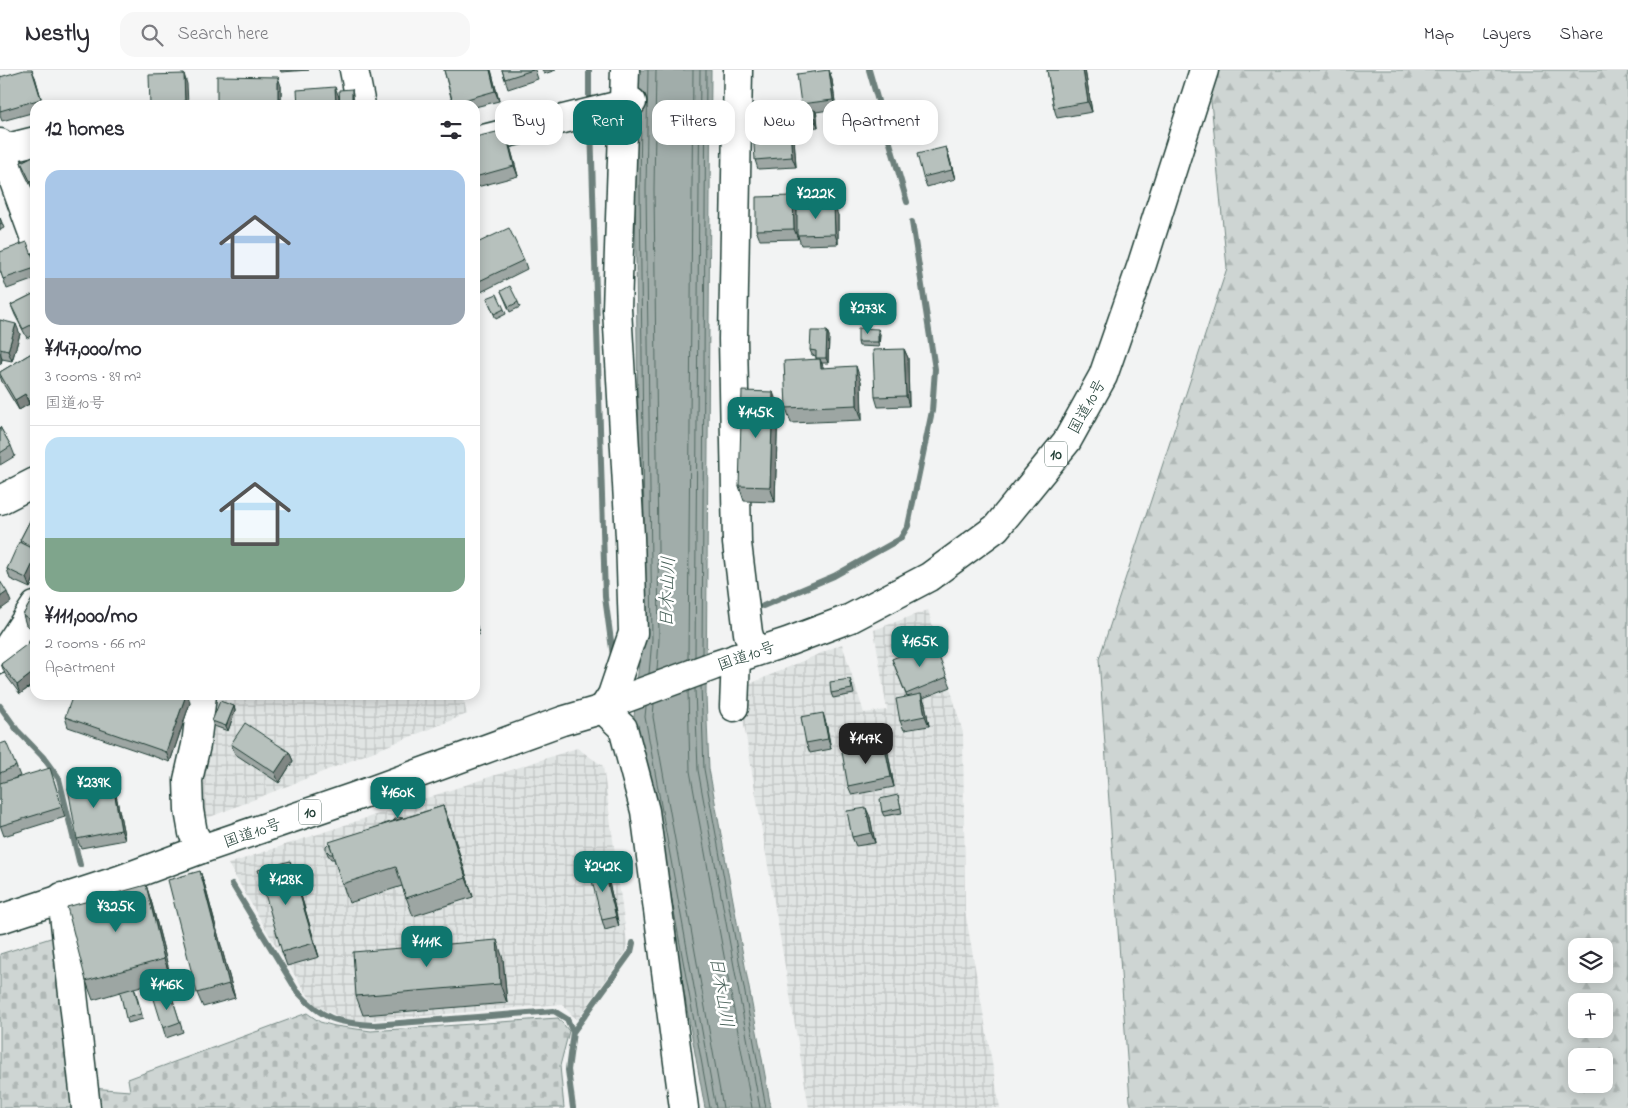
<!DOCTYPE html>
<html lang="en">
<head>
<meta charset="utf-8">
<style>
	body { margin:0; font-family:"Indie Flower","Klee One",sans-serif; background:#f7f7f7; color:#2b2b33; height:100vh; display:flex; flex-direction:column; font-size:19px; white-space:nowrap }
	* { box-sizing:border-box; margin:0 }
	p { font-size:16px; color:#7c7c81 }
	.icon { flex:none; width:28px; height:28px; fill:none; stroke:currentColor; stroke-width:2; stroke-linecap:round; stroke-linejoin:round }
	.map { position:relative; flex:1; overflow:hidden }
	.side { position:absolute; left:30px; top:30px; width:450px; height:600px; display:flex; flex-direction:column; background:#fff; border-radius:15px; box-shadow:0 2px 12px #0003 }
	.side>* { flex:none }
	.top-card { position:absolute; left:495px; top:30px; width:475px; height:45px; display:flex; gap:10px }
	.controls { position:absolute; left:1568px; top:868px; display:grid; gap:10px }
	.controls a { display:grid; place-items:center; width:45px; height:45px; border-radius:10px; background:#fff; box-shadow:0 2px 12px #0003; font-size:25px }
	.price { position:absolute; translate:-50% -42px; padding:0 11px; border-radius:10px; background:#0f766e; color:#fff; font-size:16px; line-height:32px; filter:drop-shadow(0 1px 2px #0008) }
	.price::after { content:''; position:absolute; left:50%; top:30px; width:15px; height:11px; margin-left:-8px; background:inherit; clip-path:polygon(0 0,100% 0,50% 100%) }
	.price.current { background:#222; color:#fff }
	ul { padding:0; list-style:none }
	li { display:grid; align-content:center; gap:10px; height:265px; padding:0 15px }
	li+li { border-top:1px solid #e1e1e2 }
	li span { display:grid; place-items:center; height:155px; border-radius:15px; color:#555 }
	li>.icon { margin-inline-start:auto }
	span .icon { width:90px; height:90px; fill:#fffc; stroke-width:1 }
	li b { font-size:21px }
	h2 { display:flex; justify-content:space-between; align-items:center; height:60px; padding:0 15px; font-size:21px }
	.tag { padding:0 18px; border-radius:15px; background:#fff; box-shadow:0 2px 12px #0003; font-size:18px; line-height:45px }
	.tag.current { background:#0f766e; color:#fff }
	header { display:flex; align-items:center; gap:30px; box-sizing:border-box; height:70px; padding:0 25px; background:#fff; border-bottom:1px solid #e1e1e2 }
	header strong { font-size:24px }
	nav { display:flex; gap:28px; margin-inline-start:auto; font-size:18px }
	.search { width:350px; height:45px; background:#f7f7f7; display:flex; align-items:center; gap:12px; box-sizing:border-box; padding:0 18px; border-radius:15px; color:#7c7c81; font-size:19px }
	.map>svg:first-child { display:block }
	.industrial { fill:url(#industrial-grid) }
	.forest { fill:url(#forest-firs); stroke:#768984; fill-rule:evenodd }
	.cemetery { fill:url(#cemetery-stones); stroke:#768984 }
	.water { fill:#a1adaa; stroke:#6d807b }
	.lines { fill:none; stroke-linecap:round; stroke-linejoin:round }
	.shore { stroke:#536a63; stroke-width:1 }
	.stream { stroke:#6d807b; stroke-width:6 }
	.minor-casing { stroke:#1f3d34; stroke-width:31 }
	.highway-casing { stroke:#1f3d34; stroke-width:31 }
	.minor { stroke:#fff; stroke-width:28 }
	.highway { stroke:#fff; stroke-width:28 }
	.wall { fill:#9da6a3; stroke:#1f3d34 }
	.shaded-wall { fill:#808784; stroke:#1f3d34 }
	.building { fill:#b7c1bd; stroke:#1f3d34 }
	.labels { text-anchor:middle; stroke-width:5; stroke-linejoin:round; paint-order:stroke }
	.shield { fill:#fff; stroke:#627771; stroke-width:1 }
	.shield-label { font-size:15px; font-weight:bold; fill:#1f3d34 }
	.street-label { font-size:16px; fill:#1f3d34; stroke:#fff }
	.water-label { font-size:18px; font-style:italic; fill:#465f57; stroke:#fff }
</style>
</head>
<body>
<header>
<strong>Nestly</strong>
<div class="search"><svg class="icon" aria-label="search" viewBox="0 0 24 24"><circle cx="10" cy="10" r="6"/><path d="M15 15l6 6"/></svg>Search here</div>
<nav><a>Map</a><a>Layers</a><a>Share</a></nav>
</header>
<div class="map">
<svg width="1628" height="1038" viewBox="0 0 1628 1038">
	<defs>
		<pattern id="industrial-grid" width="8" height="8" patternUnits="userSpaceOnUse" patternTransform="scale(1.25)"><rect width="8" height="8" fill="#e0e4e3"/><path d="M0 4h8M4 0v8" fill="none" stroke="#c0c4c3"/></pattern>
		<pattern id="forest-firs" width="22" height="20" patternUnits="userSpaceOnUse" patternTransform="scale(1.25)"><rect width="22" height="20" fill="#ced5d3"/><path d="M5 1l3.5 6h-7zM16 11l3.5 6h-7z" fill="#b0b8b6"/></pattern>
		<pattern id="cemetery-stones" width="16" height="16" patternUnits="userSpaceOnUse" patternTransform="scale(1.25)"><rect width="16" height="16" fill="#ced5d3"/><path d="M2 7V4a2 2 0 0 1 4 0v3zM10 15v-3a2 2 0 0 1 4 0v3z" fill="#b0b8b6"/></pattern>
	</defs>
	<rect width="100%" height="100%" fill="#f2f3f3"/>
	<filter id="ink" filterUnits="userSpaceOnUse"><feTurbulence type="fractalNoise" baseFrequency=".02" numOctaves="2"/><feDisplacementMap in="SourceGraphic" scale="10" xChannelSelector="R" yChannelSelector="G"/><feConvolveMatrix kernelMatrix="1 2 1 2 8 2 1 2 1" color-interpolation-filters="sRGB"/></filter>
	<g filter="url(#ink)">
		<g class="industrial">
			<polygon points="928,540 963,663 965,841 1000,1038 809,1038 738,619 842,574 864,643 887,640 874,560"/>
			<polygon points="224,625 462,625 467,644 200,751 212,634"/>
			<polygon points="577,678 603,696 627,873 625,883 577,950 561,934 352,952 315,936 278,880 228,794"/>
		</g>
		<path class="forest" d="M1208,0H1628V1038H1132L1130,1031L1099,589L1227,198ZM1576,876H1604V904H1576ZM1576,931H1604V959H1576ZM1576,986H1604V1014H1576Z"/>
		<g class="cemetery">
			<polygon points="57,866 78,1038 0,1038 0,884"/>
			<polygon points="307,943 320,952 335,956 371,961 558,948 569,961 560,996 564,1038 92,1038 90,1018 130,1021 128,1009"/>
		</g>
		<polygon class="water" points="637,0 711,0 706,626 709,699 771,1038 705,1038 634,647 641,569 635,119"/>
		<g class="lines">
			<g class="shore">
				<polyline points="648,0 646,119 652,569 649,604"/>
				<polyline points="656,0 654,119 659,569 657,601"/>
				<polyline points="641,43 640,119 644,454"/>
				<polyline points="702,584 706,0"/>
				<polyline points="695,587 700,0"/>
				<polyline points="688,589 693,0"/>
				<polyline points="701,616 704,699 766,1038"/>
				<polyline points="695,619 698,700 760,1038"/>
				<polyline points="688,621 690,701 752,1038"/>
				<polyline points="654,634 653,647 723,1038"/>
				<polyline points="646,637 645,647 716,1038"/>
				<polyline points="671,825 710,1038"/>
			</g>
			<g class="stream">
				<polyline points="589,0 589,26"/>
				<polyline points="869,0 907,132"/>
				<polyline points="591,55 605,527 613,586"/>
				<polyline points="763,536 834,506 900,469 908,456 932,341 935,299 912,152"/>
				<polyline points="0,636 17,660 43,687 59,709 80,795"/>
				<path d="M232,814L297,921C323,950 337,953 374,955L554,941L567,949L573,962"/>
				<polyline points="573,1038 568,1000 573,962 631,882 633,873"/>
			</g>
			<defs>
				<g id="minor">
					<polyline points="354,0 361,35"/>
					<polyline points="625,0 617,239 630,467 633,563 612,625 603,639 623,658 645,741 684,1038"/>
					<polyline points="738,0 733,269 737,473 748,563 754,582"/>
					<polyline points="475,71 632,32"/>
					<polyline points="0,73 35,169"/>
					<polyline points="3,79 35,71"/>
					<polyline points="0,430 35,412"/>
					<polyline points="0,589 35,536"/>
					<polyline points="202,625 196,675 188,710 189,740 193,763 202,779"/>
					<polyline points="734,637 736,588"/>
					<polyline points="62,827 86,1038"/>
				</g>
				<polyline id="highway" points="0,849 119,810 202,779 354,727 562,651 603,639 618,631 713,596 787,572 851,548 929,507 996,458 1067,371 1103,306 1142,194 1204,0"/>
			</defs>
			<use href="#minor" class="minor-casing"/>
			<use href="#highway" class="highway-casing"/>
			<use href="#minor" class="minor"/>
			<use href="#highway" class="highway"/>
		</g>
		<g class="wall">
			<polygon points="280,0 309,0 281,2"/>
			<polygon points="444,0 491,0 499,31 475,37 475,35 453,35"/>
			<polygon points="502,0 535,0 538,9 508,19"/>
			<polygon points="542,0 556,0 544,4"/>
			<polygon points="829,0 832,10 836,39 816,42 818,57 796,59 794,54 803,41 801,34"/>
			<polygon points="1047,0 1085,0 1092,42 1057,48 1054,38"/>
			<polygon points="0,7 35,7 43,35 35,35 35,42 2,51 0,46"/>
			<polygon points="281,16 281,35 218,35 217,33"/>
			<polygon points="790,59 794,68 796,97 758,99 755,90"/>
			<polygon points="475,67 508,69 518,106 477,117 475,112"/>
			<polygon points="946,77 949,86 955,109 927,117 923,107"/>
			<polygon points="35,85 35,124 24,102 21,92"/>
			<polygon points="793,126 797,136 838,145 838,174 801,175 798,166 798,169 760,170 756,160"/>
			<polygon points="0,148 4,158 0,160"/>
			<polygon points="475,174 524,190 527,199 475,225"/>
			<polygon points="35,193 35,209 7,219 0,200"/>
			<polygon points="501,221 518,232 520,237 510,242"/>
			<polygon points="35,223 35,264 27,268 15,245 11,235"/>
			<polygon points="487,228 504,239 506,244 496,249"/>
			<polygon points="0,250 20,264 12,291 2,289 1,294"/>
			<polygon points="827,261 829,266 828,293 822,293 823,298 861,311 862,350 791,353 786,338 816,289 816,286 812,285 810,280"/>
			<polygon points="880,264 879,277 859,276 858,272"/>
			<polygon points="904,279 908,288 909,336 878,337 875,327"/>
			<polygon points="35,281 35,345 29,334 19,340 2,312 0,306 0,302"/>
			<polygon points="778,336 775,432 744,431 739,416"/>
			<polygon points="0,357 11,376 15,386 0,395"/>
			<polygon points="35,441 35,506 30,518 10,509 7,499 21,473 20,470"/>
			<polygon points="35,524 35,560 26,555 23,545"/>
			<polygon points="475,549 479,565 475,566"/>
			<polygon points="35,571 35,613 20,624 5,604 1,594"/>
			<polygon points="892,589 947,607 951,617 923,628 925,634 929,656 904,660 900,651 907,627"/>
			<polygon points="850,609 852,614 854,624 833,628 831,623"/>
			<polygon points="190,633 170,692 68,657 65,647"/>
			<polygon points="234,636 235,641 228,661 214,656 212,651"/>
			<polygon points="826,653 831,679 810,683 806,673"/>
			<polygon points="0,674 16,696 20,706 13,709 53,708 65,747 4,766 0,755"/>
			<polygon points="231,674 289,682 293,691 279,713 235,684"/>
			<polygon points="888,683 894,717 852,725 848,716"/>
			<polygon points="112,710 115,720 125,770 81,778 77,769"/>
			<polygon points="898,725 902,743 884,746 882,742"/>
			<polygon points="443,736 450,754 473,827 413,846 402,816 349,833 334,789 331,789 328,785 326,780 384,754"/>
			<polygon points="870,747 875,773 856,776 852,767"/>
			<polygon points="290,791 295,805 319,887 287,896 282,882"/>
			<polygon points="603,795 607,804 619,856 605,860 602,850"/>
			<polygon points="200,801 205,816 235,928 203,937 197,923"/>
			<polygon points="146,815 152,834 171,908 134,918 136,923 143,949 128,953 120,922 93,930 86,911"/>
			<polygon points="503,889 507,933 363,945 356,926"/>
			<polygon points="171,924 183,962 166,968 163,958"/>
		</g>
		<g class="shaded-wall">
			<polygon points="32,0 35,7 43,35 41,29"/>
			<polygon points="490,0 491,0 499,31 495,21"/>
			<polygon points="829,0 832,10 836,39 833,30"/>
			<polygon points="1083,0 1085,0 1092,42 1088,32"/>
			<polygon points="184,4 187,14 188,35 185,35 185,34"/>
			<polygon points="278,7 281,16 281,35 278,35"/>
			<polygon points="335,17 339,27 339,35 336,35"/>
			<polygon points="352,19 353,24 354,35 352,35"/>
			<polygon points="815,40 817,45 818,57 816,52"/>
			<polygon points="790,59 794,68 796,97 792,87"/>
			<polygon points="505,60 508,69 518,106 514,96"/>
			<polygon points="946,77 949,86 955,109 952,100"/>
			<polygon points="793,126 797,136 798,169 794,159"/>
			<polygon points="834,135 838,145 838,174 835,164"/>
			<polygon points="16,254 20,264 12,291 8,281"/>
			<polygon points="878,259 880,264 879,277 878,272"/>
			<polygon points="827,261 829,266 828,293 826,288"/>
			<polygon points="904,279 908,288 909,336 906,326"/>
			<polygon points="0,282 2,289 1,294 0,293"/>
			<polygon points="820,289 826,304 821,298"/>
			<polygon points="856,296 861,311 862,350 857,335"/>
			<polygon points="773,322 778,336 775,432 770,417"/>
			<polygon points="25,324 29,334 19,340 15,330"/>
			<polygon points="35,489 35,506 30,518 26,508"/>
			<polygon points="7,522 11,532 0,540 0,527"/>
			<polygon points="475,549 479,565 475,554"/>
			<polygon points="35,601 35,613 20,624 17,615"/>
			<polygon points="921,624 925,634 929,656 925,646"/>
			<polygon points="186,625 188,625 190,633 170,692 166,682"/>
			<polygon points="234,636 235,641 228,661 226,656"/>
			<polygon points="823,643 826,653 831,679 828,669"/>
			<polygon points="884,673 888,683 894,717 891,707"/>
			<polygon points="289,682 293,691 279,713 275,703"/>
			<polygon points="112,710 115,720 125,770 121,760"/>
			<polygon points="443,736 450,754 473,827 466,808"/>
			<polygon points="866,738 870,747 875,773 871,763"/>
			<polygon points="290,791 295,805 319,887 314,873"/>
			<polygon points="603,795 607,804 619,856 616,847"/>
			<polygon points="200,801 205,816 235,928 229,914"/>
			<polygon points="146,815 152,834 171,908 164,889"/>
			<polygon points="497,870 503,889 507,933 500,914"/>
		</g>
		<g class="building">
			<polygon points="24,0 32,0 41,29 0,41 0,7"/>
			<polygon points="444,0 490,0 495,21 453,33"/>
			<polygon points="502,0 533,0 505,9"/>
			<polygon points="829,0 833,30 801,34 797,4"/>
			<polygon points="1047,0 1083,0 1088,32 1054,38"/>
			<polygon points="184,4 185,34 150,35 149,5"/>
			<polygon points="217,6 278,7 278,33 217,33"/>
			<polygon points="335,17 336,35 298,35 297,20"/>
			<polygon points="352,19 352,35 340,35 339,20"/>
			<polygon points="815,40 816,52 794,54 793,42"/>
			<polygon points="790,59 792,87 755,90 753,61"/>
			<polygon points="505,60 514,96 475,107 475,67"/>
			<polygon points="946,77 952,100 923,107 917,84"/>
			<polygon points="35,85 35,121 21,92"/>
			<polygon points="793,126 794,159 756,160 756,127"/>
			<polygon points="834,135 835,164 797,165 797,136"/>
			<polygon points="0,148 2,153 0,154"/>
			<polygon points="509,158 524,190 475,213 475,174"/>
			<polygon points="27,172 35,193 35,198 3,209 0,200 0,182"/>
			<polygon points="510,216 518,232 509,237 501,221"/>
			<polygon points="35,223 35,253 23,259 11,235"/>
			<polygon points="497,224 504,239 494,244 487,228"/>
			<polygon points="0,250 16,254 8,281 0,279"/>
			<polygon points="858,258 878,259 878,272 858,272"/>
			<polygon points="811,261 827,261 826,288 816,288 816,281 810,280"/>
			<polygon points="904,279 906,326 875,327 873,280"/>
			<polygon points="35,281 35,341 25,324 15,330 0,304 0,302"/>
			<polygon points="820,289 821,298 856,296 857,335 786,338 784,291"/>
			<polygon points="742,321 773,322 770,417 739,416"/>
			<polygon points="0,357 11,376 0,383"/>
			<polygon points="35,411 35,419 32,413"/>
			<polygon points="35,441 35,478 20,470"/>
			<polygon points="19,472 35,480 35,489 26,508 7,499"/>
			<polygon points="0,511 7,522 0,527"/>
			<polygon points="35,524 35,553 23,545"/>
			<polygon points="34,569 35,571 35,601 17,615 1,594"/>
			<polygon points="933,572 947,607 906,624 892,589"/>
			<polygon points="850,609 852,619 831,623 830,612"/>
			<polygon points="921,624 925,646 900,651 896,629"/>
			<polygon points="73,625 186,625 166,682 65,647"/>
			<polygon points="220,631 234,636 226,656 212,651"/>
			<polygon points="823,643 828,669 806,673 801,647"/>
			<polygon points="245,653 289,682 275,703 231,674"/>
			<polygon points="6,672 16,696 0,703 0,674"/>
			<polygon points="884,673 891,707 848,716 842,682"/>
			<polygon points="50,698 62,737 0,756 0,713"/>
			<polygon points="112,710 121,760 77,769 68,718"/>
			<polygon points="898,725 901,738 882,742 880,729"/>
			<polygon points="443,736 466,808 406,828 396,797 342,814 329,772"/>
			<polygon points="866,738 871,763 852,767 847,741"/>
			<polygon points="398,747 403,748 393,751 394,750"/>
			<polygon points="329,773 333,784 330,784 326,780 326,776"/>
			<polygon points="290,791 314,873 282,882 258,800"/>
			<polygon points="603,795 616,847 602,850 589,799"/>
			<polygon points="200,801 229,914 197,923 168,810"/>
			<polygon points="146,815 164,889 86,911 67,837"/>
			<polygon points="497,870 500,914 356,926 353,882"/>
			<polygon points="134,918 141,944 126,948 120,922"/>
			<polygon points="171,924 180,952 163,958 154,929"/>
		</g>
	</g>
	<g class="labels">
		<g class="shield">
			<rect x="1045" y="371.5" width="22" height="25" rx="4"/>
			<rect x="299" y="729.5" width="22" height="25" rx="4"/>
		</g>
		<g class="shield-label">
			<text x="1056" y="389">10</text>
			<text x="310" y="747">10</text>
		</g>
		<g class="street-label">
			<text transform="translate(1086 336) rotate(-61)" y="6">国道10号</text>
			<text transform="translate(746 585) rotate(-19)" y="6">国道10号</text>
			<text transform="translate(252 762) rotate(-19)" y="6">国道10号</text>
		</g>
		<g class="water-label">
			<text transform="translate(667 522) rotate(-88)" y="6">日木山川</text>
			<text transform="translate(722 922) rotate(81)" y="6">日木山川</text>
		</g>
	</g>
</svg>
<div class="controls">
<a><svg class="icon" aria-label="layers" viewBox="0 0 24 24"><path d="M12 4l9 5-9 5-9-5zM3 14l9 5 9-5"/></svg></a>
<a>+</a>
<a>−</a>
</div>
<b class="price" style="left:816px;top:150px">¥222K</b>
<b class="price" style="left:868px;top:265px">¥273K</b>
<b class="price" style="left:756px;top:369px">¥145K</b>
<b class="price" style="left:920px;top:598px">¥165K</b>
<b class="price current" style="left:866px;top:695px">¥147K</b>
<b class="price" style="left:94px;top:739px">¥239K</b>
<b class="price" style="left:398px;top:749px">¥160K</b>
<b class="price" style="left:603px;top:823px">¥242K</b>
<b class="price" style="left:286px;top:836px">¥128K</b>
<b class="price" style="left:116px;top:863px">¥325K</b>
<b class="price" style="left:427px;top:898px">¥111K</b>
<b class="price" style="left:167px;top:941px">¥146K</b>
<div class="top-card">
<a class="tag">Buy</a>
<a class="tag current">Rent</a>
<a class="tag">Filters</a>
<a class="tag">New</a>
<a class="tag">Apartment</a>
</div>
<section class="side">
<h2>12 homes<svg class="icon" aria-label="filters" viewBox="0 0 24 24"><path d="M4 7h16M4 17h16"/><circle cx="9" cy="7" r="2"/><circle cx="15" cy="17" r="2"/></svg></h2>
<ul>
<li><span style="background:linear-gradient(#a9c7e8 70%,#9aa5b1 0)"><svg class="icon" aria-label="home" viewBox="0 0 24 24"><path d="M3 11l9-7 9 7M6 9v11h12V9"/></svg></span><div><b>¥147,000/mo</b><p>3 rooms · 89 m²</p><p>国道10号</p></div></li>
<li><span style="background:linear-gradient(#bfe0f5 65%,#7fa58c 0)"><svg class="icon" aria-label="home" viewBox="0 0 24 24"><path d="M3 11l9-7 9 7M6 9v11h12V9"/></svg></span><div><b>¥111,000/mo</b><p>2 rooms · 66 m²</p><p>Apartment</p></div></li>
</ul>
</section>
</div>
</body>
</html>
